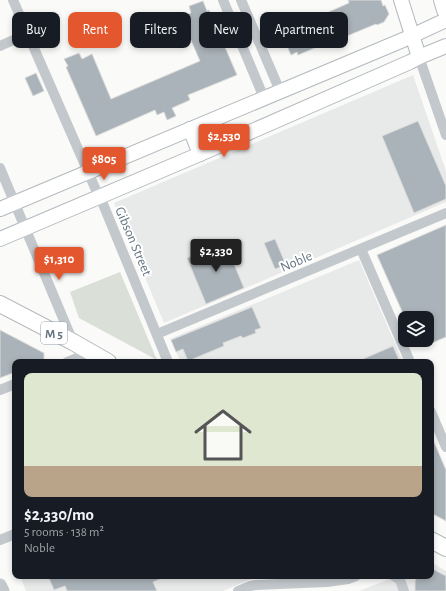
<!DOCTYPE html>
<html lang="en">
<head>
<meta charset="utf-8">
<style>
	body { margin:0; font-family:"Alegreya Sans",sans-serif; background:#20242c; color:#f1f3f6; height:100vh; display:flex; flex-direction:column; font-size:15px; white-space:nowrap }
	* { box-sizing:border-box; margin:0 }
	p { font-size:13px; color:#9ea1a6 }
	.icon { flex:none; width:22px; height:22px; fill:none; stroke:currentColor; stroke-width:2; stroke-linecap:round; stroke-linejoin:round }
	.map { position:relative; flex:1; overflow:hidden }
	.side { position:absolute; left:12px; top:359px; width:422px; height:220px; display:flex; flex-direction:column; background:#171b24; border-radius:8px; box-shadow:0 2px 6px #0003 }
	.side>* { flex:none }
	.banner { position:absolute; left:12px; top:12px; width:422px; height:36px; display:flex; gap:8px }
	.tools { position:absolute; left:398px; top:311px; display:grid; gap:8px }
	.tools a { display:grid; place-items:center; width:36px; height:36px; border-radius:8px; background:#171b24; box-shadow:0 2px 6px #0003; font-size:20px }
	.price { position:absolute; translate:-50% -34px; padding:0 9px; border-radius:4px; background:#e4572e; color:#fff; font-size:13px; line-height:26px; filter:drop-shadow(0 1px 2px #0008) }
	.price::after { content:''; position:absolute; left:50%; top:24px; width:12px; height:9px; margin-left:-6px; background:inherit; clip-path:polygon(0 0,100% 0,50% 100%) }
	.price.selected { background:#222; color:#fff }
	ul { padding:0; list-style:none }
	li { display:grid; align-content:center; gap:8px; height:212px; padding:0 12px }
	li+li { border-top:1px solid #363941 }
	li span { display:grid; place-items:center; height:124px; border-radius:8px; color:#555 }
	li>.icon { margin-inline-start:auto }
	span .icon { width:72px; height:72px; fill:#fffc; stroke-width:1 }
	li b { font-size:17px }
	.chip { padding:0 14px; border-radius:8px; background:#171b24; box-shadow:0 2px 6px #0003; font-size:14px; line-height:36px }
	.chip.selected { background:#e4572e; color:#fff }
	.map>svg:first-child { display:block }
	.built { fill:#e8e9e9 }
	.green { fill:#dadfd7 }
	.building { fill:#aab3b9; stroke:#dcdcda }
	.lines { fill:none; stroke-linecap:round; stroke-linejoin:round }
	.secondary-casing { stroke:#b3babf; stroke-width:16 }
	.primary-casing { stroke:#b5babe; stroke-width:18 }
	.motorway-casing { stroke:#b4b9bd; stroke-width:20 }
	.minor { stroke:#c3c8cc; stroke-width:10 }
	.tertiary { stroke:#c3c8cc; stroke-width:13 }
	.secondary { stroke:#fff; stroke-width:14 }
	.primary { stroke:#fff; stroke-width:16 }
	.motorway { stroke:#fff; stroke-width:18 }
	.labels { text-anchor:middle; stroke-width:4; stroke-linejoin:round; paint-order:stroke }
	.shield { fill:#fff; stroke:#939fa8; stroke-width:1 }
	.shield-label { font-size:13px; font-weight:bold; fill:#657683 }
	.street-label { font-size:14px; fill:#657683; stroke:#fff }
</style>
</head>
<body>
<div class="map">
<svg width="446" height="591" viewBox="0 0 446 591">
	<rect width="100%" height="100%" fill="#fafaf8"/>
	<g class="built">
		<polygon points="413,75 446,171 446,202 164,323 114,203"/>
		<polygon points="359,260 403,362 181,362 170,339"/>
		<polygon points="431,562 446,571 446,591 359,591 397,576 431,576"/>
		<polygon points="20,576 335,576 256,578 251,579 223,591 26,591"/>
	</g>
	<polygon class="green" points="120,272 157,360 79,318 70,292"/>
	<g class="building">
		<polygon points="348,0 381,0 383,6 385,5 389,14 384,22 377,25 376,24 325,45 324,44 298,55 297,52 291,55 280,30 323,12 324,14 349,3"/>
		<polygon points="203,1 207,11 209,10 237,75 188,95 190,100 172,108 176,116 167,120 164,112 157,115 155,110 96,136 66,67 68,66 64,59 79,53 82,59 92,54 111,99 200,61 181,17 191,13 189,6"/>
		<polygon points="36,73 44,91 33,96 25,78"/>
		<polygon points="418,121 446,186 446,199 414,213 382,136"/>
		<polygon points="446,225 446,337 427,345 427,318 405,318 377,255"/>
		<polygon points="275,239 286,265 275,269 264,243"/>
		<polygon points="225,242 244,288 206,304 187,258"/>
		<polygon points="252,307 261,328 255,330 256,333 243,338 241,336 223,343 224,346 188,361 183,349 176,352 171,340"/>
		<polygon points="0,330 44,353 44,360 40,362 15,362 15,372 0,378"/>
		<polygon points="393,346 400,362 356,362"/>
		<polygon points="431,435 446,470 446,521 431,513"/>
		<polygon points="431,568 446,576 446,591 415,591 415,581 418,576 431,576"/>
		<polygon points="48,576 167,576 153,582 157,591 67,591 65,586 54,590"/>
	</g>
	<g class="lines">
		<defs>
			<g id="secondary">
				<polyline points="401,0 419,57"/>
				<polyline points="190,129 200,154"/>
				<polyline points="0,209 403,40 446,20"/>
				<polyline points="0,239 200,154 410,62 419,57 446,46"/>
			</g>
			<g id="primary">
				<polyline points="0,304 73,342 108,362"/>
				<polyline points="431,540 446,548"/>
			</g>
			<polyline id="motorway" points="443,0 446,10"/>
		</defs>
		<use href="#secondary" class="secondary-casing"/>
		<use href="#primary" class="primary-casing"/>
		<use href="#motorway" class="motorway-casing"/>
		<g class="minor">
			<polyline points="13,0 99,197 103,204 168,362"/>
			<polyline points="223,0 264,98"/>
			<polyline points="241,0 280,91"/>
			<polyline points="0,46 27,34"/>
			<polyline points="419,57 446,135"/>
			<polyline points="0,168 73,342"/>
			<polyline points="361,249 410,362"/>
			<polyline points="157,334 446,213"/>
			<polyline points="67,362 91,352"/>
			<polyline points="0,390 15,384"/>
			<polyline points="431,412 446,447"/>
			<polyline points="0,540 15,534"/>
			<polyline points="394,576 400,580 404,591"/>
			<polyline points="238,591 250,586 256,585 327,582 348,579 356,576"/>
		</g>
		<polyline class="tertiary" points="0,585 3,591"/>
		<use href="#secondary" class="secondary"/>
		<use href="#primary" class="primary"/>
		<use href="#motorway" class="motorway"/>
	</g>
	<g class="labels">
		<rect class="shield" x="41" y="322" width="26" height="22" rx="3"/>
		<g class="shield-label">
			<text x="54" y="338">M 5</text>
		</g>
		<g class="street-label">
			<text transform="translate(134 241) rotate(67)" y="5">Gibson Street</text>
			<text transform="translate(296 261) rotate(-23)" y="5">Noble</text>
		</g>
	</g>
</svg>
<div class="tools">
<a><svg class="icon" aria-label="layers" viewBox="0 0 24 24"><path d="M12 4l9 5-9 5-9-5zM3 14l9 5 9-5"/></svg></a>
</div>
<b class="price" style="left:224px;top:158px">$2,530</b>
<b class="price" style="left:104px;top:181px">$805</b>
<b class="price selected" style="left:216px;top:273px">$2,330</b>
<b class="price" style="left:59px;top:281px">$1,310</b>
<div class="banner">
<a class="chip">Buy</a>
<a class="chip selected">Rent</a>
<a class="chip">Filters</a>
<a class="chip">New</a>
<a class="chip">Apartment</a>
</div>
<section class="side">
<ul>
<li><span style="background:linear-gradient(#dfe7d0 75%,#b9a48a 0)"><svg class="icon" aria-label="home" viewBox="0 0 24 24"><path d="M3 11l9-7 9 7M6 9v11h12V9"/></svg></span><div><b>$2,330/mo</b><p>5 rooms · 138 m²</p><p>Noble</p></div></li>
</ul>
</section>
</div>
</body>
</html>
